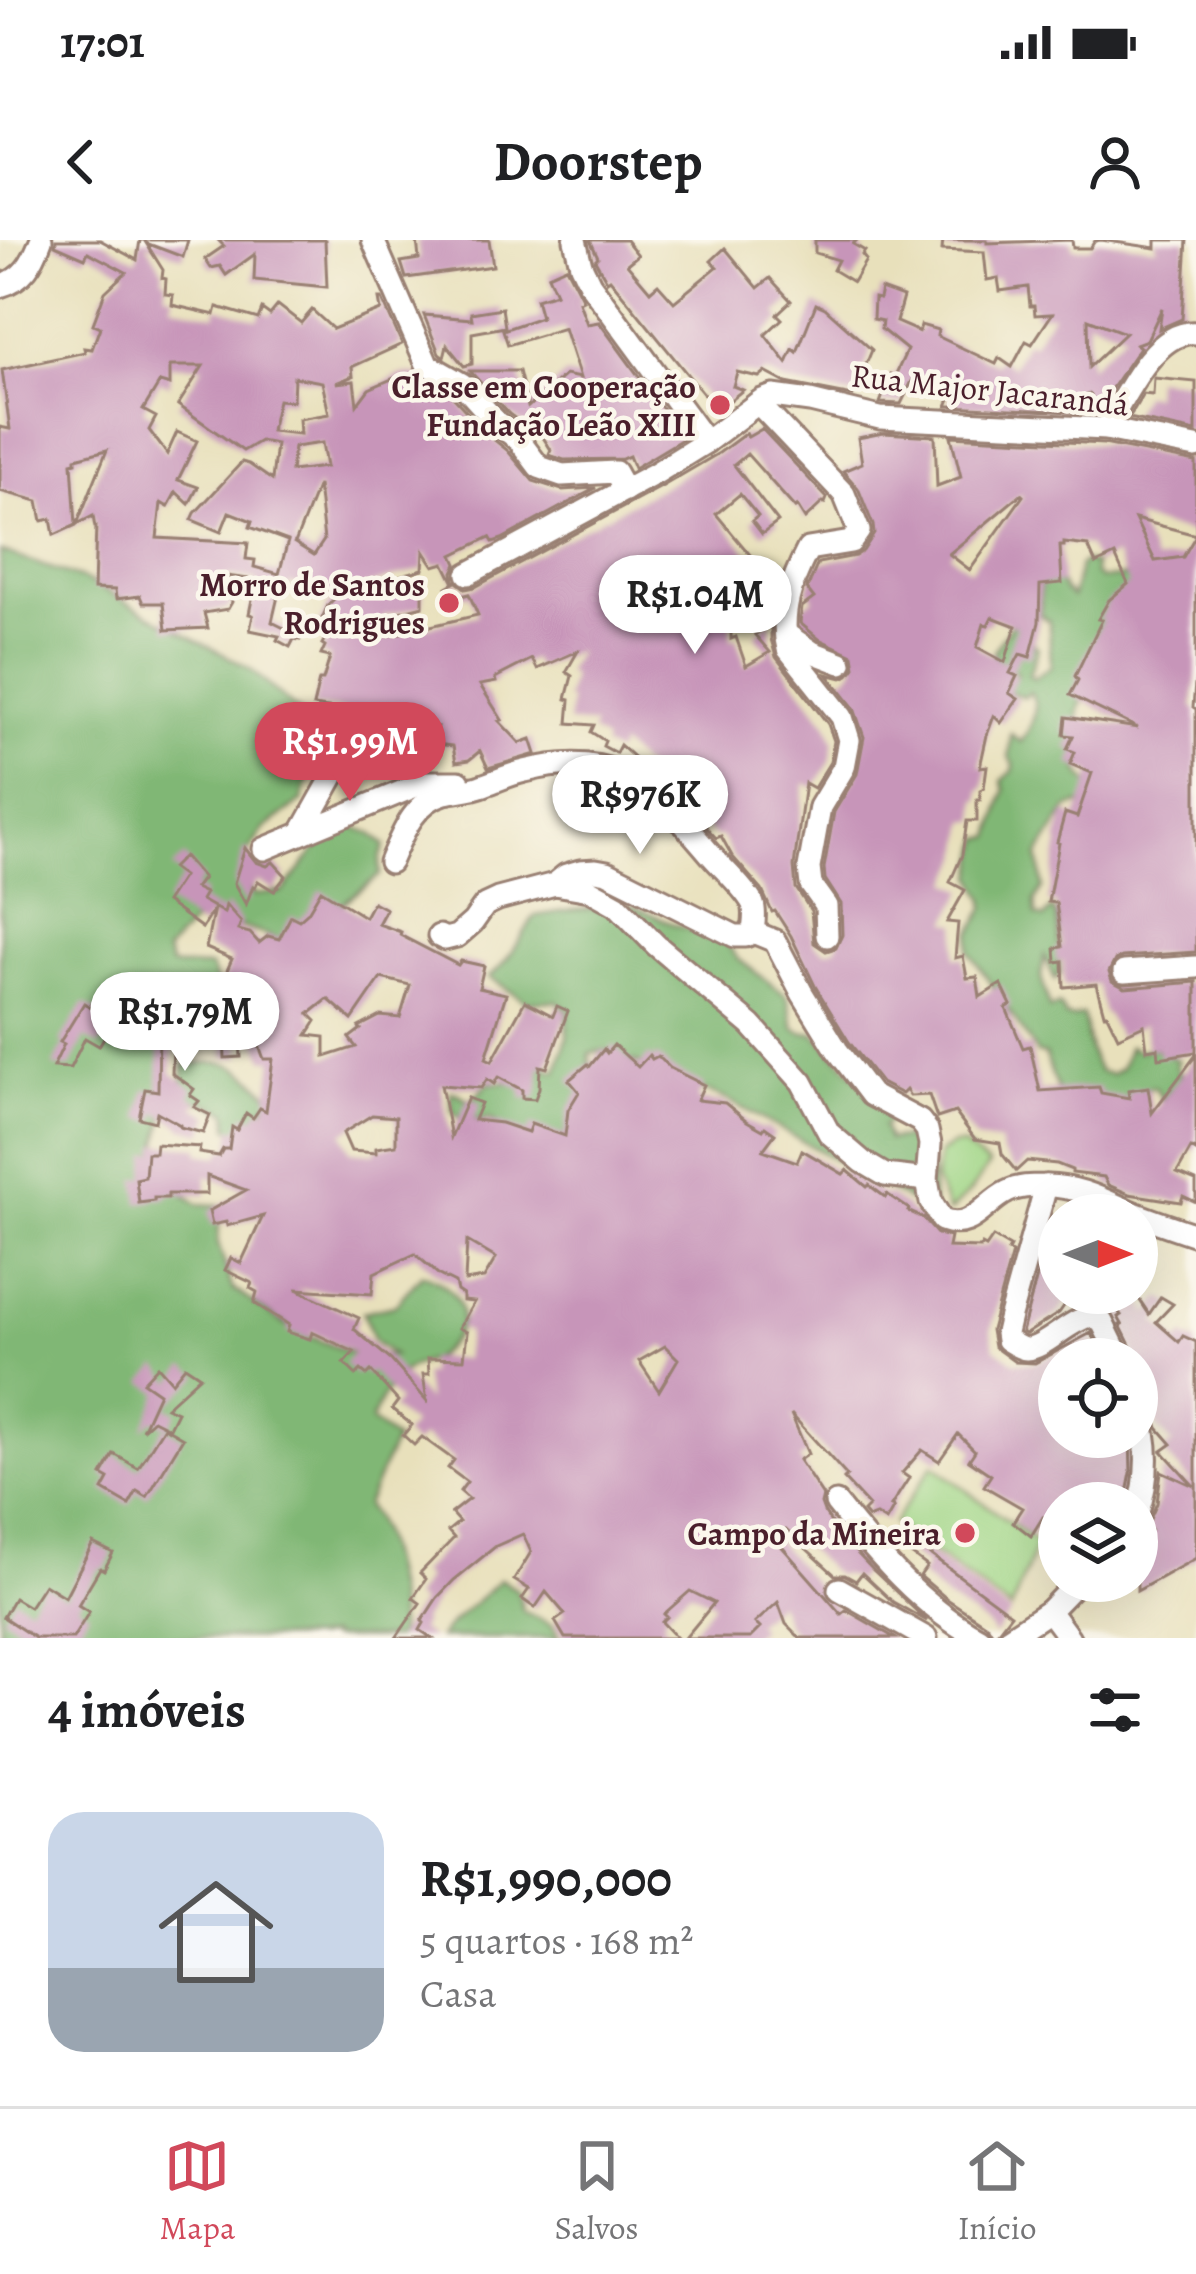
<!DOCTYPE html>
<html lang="pt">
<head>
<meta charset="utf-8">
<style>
	body { margin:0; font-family:Alegreya,serif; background:#f6f6f6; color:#202124; height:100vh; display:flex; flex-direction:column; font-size:45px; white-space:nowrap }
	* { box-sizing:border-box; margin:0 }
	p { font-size:39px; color:#757577 }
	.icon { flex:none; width:66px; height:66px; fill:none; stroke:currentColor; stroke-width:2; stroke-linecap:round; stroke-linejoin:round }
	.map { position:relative; height:1398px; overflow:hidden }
	.details { display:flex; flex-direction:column; background:#fff; flex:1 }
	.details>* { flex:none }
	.needle { width:78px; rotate:90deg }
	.fabs { position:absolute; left:1038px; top:954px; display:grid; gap:24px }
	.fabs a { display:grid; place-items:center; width:120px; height:120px; border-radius:50%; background:#fff; box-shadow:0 12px 48px #0002; font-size:60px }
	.price { position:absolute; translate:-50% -102px; padding:0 27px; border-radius:42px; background:#fff; color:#222; font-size:39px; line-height:78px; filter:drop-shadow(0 3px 6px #0008) }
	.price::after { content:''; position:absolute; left:50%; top:72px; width:36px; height:27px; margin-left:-18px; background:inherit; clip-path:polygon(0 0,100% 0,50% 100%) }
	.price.selected { background:#d1495b; color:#fff }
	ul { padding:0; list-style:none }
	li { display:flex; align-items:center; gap:36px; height:300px; padding:0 48px }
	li+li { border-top:3px solid #e0e0e0 }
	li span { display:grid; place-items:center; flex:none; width:336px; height:240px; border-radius:36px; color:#555 }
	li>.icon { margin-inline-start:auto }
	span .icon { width:144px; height:144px; fill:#fffc; stroke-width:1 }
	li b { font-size:51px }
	h2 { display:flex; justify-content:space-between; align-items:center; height:144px; padding:0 48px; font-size:51px }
	.status { display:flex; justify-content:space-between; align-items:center; height:84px; padding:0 60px; background:#fff; direction:ltr }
	.status svg { height:33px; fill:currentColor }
	header { display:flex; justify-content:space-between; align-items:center; height:156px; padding:0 48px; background:#fff; font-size:54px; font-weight:700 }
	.tab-bar { display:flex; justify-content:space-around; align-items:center; height:168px; border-top:3px solid #e0e0e0; background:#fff; font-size:33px; color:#757577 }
	.tab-bar a { display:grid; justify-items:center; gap:6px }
	.tab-bar .selected { color:#d1495b }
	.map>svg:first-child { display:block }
	.green { fill:#a1d687; stroke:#767a59; stroke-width:3 }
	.forest { fill:#80b774; stroke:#656b50; stroke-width:3 }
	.building { fill:#c795b9; fill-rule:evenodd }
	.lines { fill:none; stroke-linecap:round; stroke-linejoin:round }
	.minor-casing { stroke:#998073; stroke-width:27 }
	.minor { stroke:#fff; stroke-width:21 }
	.poi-dot { fill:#d1495b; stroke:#fbf7ec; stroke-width:4.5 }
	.labels { text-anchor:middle; stroke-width:9; stroke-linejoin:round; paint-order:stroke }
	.poi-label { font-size:33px; font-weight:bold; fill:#4a1f2b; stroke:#fbf7ec; text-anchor:end }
	.street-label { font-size:33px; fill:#4a1f2b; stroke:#fbf7ec }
</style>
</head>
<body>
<div class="status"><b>17:01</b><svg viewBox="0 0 49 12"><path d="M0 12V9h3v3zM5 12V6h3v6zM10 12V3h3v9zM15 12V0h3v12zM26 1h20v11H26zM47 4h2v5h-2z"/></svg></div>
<header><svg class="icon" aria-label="back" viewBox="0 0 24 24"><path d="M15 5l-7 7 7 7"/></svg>Doorstep<svg class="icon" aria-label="person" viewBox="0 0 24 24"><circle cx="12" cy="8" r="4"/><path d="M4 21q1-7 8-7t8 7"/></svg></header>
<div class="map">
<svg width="1196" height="1398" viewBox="0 0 1196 1398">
	<rect width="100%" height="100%" fill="#fbf7ec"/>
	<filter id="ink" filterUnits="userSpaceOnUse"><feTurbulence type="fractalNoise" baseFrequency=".00833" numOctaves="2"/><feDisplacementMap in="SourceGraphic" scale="24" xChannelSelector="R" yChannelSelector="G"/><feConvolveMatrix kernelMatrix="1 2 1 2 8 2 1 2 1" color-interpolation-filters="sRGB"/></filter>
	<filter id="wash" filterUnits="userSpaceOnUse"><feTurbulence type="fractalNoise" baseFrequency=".004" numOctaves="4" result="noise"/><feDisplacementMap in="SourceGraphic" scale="48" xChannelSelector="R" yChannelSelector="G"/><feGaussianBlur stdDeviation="2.7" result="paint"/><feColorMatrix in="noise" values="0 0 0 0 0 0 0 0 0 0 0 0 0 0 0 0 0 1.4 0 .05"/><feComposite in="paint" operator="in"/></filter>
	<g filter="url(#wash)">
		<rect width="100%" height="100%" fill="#e8e0bb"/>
		<g class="green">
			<polygon points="962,905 989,925 970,952 949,972 935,940 939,914 951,906"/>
			<polygon points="933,1225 1037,1303 1011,1370 893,1283"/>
		</g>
		<g class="forest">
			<path d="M0,311L85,340L249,428L307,479L313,517L302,561L264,589L242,622L254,655L283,652L327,595L352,586L371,593L385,605L380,619V635L309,689L295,705L201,673L166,712L171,726L211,727L217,745L231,753L243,740L261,748L243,772L235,787L184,792L169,810L168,840L183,843L184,825C231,818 238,823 272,857L243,898L229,888L228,872L205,862L168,858L158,907L149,925L197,964L220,965L218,1003L232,1048L293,1090L356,1115H393L374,1101L363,1072L395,1065L422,1034C468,1050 475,1088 435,1117C427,1123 417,1123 409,1128C389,1140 380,1161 371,1181L395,1200L366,1265C369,1271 374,1276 376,1282C386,1302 404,1379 396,1398H330V1395L316,1398H0Z"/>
			<path d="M1086,322L1094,324L1095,335L1101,339L1128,336L1141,352L1116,369L1079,469L1075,521L1081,535L1093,548L1090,565L1079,564L1068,568L1038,616L1043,647L1035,661L1036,675L1044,678L1052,668L1057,677L1060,734L1055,739L1044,716L1041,737L1050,769L1059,765L1066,777L1073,778L1082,774C1089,794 1086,815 1100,832L1112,834L1121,828L1129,806L1138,811L1153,808L1179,821L1176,823L1181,838L1162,860L1155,847L1145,849L1126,861L1060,858L1045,815L1037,813L969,711L971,694L985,668V659L974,636L982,598L992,597L1005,550L1002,541L1013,531L1014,524L1009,517L1011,494L1021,502C1031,488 1041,468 1030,452L1025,457L1007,451L1017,433L998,420L993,411L1014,381L1038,408L1029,435L1034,438L1051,426L1049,381L1041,375L1040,330L1057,335L1064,350L1072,357L1079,326Z"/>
			<path d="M634,666L673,684L726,702L738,719L787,756L795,789L804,793H815L894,877L883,886L888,900L904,898L930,912L933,974L726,859L606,810L590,813L589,863L572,895C547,898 509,896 490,878L464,882L452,871L451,852L459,854L470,862L489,843L520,842L533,816L546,824L549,830L557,831L567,797L568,770L557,761L527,762L489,737C510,720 521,699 534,676L572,670Z"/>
			<path d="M500,1339L517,1350L523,1371L552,1385L559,1398H439C455,1374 481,1361 500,1339Z"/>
		</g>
		<g id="blocks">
			<g class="building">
				<path d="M56,0H100L137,20L140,0H188L183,17L146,3L163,30L162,38L166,39L165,54L173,55L172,65L215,75L217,67L258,79L262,69L270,75L278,65L301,83L312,70L333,89L381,70L379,59H382L402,104L352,127L353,136L336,143L354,141L357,165L369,149L401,135L416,134L452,156L488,195L507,210L533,241L562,250L596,248L502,299L493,302L490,297L453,315L457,324L453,332L454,340L466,349L475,347L663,246L719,213L746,193L748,197L762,189L827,258L825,263L823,262L805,279L797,266L795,268L747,214L734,225L778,282L762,294L752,281L758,276L740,254L716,274L776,346L771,372L746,356L735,371L721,353L731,383V399L736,397L746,426L770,412L755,395L768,384L771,374V399L776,417L828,484L834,501L830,522L814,548L805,543L794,626L796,648L811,671L814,703L826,711L836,708L842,695L841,664L825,639L824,628L834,572L857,534L864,497L854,468L827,434L842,438L849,435L855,427L853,415L819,399L800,383L802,367L814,358L807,349L818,323L855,316L863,311L874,294L873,285L858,248L843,231L862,223L858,198L883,193L935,196L937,246L961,237L951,196L1104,204L1196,222V432L1193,467L1196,469V712L1122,717L1115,720L1109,732L1112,741L1125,748L1196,742V812L1159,818L1158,808L1147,810L1144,785L1118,797L1107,774H1104L1096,744L1064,747L1063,721L1056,722L1055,708L1062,707L1056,663L1048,662L1059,603L1057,602L1065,573L1077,577L1092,533L1070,524L1075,512L1067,509L1073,496L1064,495L1066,477L1138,488L1070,455L1078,440L1075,436L1102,380L1098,379L1109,360L1128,344L1115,315L1096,324L1088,306L1064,303V306H1060L1062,343L1040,345L1039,382L1030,417L1020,414L1010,433L1017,436L1009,453L1018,459L1001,483L994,476L987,495L980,527L987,526L984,548L980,550V560H977V581H967L962,615L950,642L965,650L947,682L958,683L955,718L963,716L967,738L977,737L980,757L1001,744L1011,765L1006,768L1023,808L1030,806L1040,851L1099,847L1101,853L1129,858L1128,850L1148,847L1152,873L1196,815V911L1191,908L1177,933L1196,941V962L1183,956L1181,962L1129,954L1108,945L1104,937L1072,933V930L1057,924L1027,921L1016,931L1002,914L1000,903L975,899L955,872L937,878L929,855L910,856L906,850L902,854L881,843L849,802L815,746L791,696L775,671L772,672L762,650L732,616L721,596L716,598L707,588L705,582L710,580L674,542L668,548L620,505L616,513L603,506L605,501L591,492L594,485L568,483L570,460L566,459L572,436L566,432L578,411L537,429L532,419L495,438L496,442L480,445L502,480L499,481L520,503L531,499L536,514L488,528L480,511L469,520L456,522L453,506L436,504L437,487L411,490L400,499L395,493L383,502L354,480L358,472L313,466L319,440H323L330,417L321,415L325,406L322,404L329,392L318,387L328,365L337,356L301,342L300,346L290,343L287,354L279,352L272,382L302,397L300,400L294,399L290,407L277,400L279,396L250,390L253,375L249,374L256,340L227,336L232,362L228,369L204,373L208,388L166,390L163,363H143L140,356L116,359L115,350L94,349L96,285L95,288L93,276L77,284L107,210L76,218V222L72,223L76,285L54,295L51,279L42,281L38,261L0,251V187L10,189L2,130L85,112L84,108L92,109L100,87L93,84L105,52L126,32L88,12L85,18L55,5ZM170,126H203L178,165L243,211L260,201L276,204L272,240L249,224L242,222L195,273L192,280L221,292L229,272L252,281L250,287L288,301L279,334L254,327L255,320L246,319L248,303L157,298L161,263L168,267L176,252L189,264L198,247L178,240L197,201L177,192L167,214L149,190L156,177L143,170L160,142L170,145ZM294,137L322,142L329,174L299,179L300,194L271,191L278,160L293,161ZM322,203L326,227L291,231L294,207ZM318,245L324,300L314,315L293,302L295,303ZM1021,254L1023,256L970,330L949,314ZM1135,279L1196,295L1183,317L1155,321ZM424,311L434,326L444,323L454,343L447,347L454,358L469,354L478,375L388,396L383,376L423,366V351L354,349L423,329ZM992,377L1016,386L1005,422L977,407L984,384L988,385Z"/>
				<polygon points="218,0 325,0 327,47 254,40 255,14 226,35 220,26 211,28 205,19 224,6"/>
				<polygon points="417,0 489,0 493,26 406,38 401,22 419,19"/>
				<polygon points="590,0 626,0 638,15 627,24 650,51 658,44 674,62 717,27 711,21 725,8 758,48 770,38 791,61 777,74 782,79 765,95 787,123 793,109 797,112 816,64 825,68 872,110 853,156 786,143 765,132 759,137 737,132 733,146 743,150 717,171 610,39 607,41 595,20 598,17"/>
				<polygon points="815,0 857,0 853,4 865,11 862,15 866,20 853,42 833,30 838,20 815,13"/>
				<path d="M943,0H987V3L1072,0L1073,8H1090L1095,1L1101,0L1156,8V0H1187L1182,79L1159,89L1162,68L1147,100L1136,104L1140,107L1098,168L1090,154L1073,158L1072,172L950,166H947L953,152L912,141L901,164L880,163L891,134L895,136L907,110L881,89L882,81L873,79L874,58L879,59L881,49L903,57L896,82L919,92L921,85L938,90L937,96L996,124L999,118L1012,127L1026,101L1032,104L1052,74L1035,75L1034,66H1030L1028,47L1000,51L998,38L987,40L984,12L942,10ZM1088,79L1125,93L1089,127Z"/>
				<polygon points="566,27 583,60 579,62 587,84 599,82 684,198 634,228 629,216 622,219 564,220 549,215 551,210 534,183 524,185 509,174 470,131 519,131 528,167 565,135 580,138 564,88 508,105 503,90 541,77 536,59 556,53 548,35"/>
				<polygon points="502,68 505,87 472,93 472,124 464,126 447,105 444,117 439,113 424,75 472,79 471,73"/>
				<polygon points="1154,138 1196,142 1196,192 1129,178 1143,154 1153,155"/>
				<polygon points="245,608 256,622 267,626 273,622 286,636 274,651 258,641 255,647 253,646 246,665 234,643"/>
				<path d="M184,616L203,638L195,648L205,653L201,660L224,673L226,665L241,682L238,690L250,693L259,703L268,696L279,699L291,676L299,680L308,672L321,650L365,677L373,662L386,669L378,684L401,692L400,695L458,725L461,721L484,726L479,748L506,754L486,818L492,821L525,761L553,776L557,766L568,771L547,828L540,826L539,848L535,859L522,858V850L498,837L494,844L487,839L481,848L441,845L451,897L468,858L481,863L474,880L501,883L528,892L531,884L565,896L568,870L579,852L569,840L588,824L590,826L604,809L607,813L614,805L638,827L649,815L652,819L658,816L670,828L704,845L697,860L725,863L747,881L763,890L765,887L775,894L763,910L797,922L802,910L843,934L847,930L867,947L869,945L885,957L887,954L909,969L908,971L923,978L937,994L950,997L948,1007L980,1008L982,1005L986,1007L993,997L1010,1007L1008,1011L1012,1013L991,1090L994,1107L1015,1122L1035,1123L1091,1093L1103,1118L1096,1119L1088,1111L1080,1119H1059V1169L1047,1182L1059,1189V1197H1073L1082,1202L1088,1197H1130L1131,1233L1125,1263H1059V1285L1043,1277L1031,1296L1013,1282L1022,1268L984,1246L991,1235L969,1220L975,1211L958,1194L939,1221L922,1210L902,1233L909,1238L891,1266L894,1267L886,1281L876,1275L868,1278L863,1272L869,1266L844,1239L847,1236L791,1174L808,1214L799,1220L823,1256L821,1264L824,1272L838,1293L873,1330L927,1381L893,1362L862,1333L856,1341L845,1335H835L786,1290L776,1300L841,1374L846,1370L895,1398H800L786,1384L778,1362L755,1383L760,1388L750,1398H685L714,1363L690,1351L664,1374L667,1377L662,1382L677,1398H565L555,1381L565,1374L546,1352L535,1368L522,1359L529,1349L514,1340L531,1312L523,1294L496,1306L454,1340L437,1358L422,1381L424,1383L420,1390L432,1398H396L420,1363L413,1358L426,1339L420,1333L454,1298L448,1291L459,1282L451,1273L469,1259L460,1251L467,1242L448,1228L454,1220L422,1197L414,1205L403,1195L412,1185L392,1169L398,1161L371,1131L367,1135L361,1130L356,1135L344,1123L354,1112L312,1092L310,1099L287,1092L289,1085L254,1063L257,1052L250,1048L252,1043L225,1030L231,1018L241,1023L263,976L227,986L226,982L212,985L209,971L246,950L207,936V954H168V958H154V961L139,963L136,939L145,937L147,913H155L156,904L200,907L199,913L219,916L223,909H229L232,887L237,890L246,873L253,878L260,868L266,871L273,819H264L238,749L239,765L222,742L232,719L206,708L214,668L202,688L166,662L183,636L172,628ZM381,738L410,745L400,778L380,776L359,787L361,789L349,798L356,807L325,817V797L307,795L316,781L309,774L328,759L352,780ZM372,875L396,877V905L376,908V913L351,911L343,893ZM467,1001L496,1018L484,1038L465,1041ZM415,1014L439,1035L455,1043L457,1051L463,1055V1061L474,1062L459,1088L467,1092L464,1119L428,1118L429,1134H423L427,1161L391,1120L354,1089L359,1078L296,1049L372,1054L374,1033ZM665,1106L678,1119L659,1151L639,1121Z"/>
				<polygon points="139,762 123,794 106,794 99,806 85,798 70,828 53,827 64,804 60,802 84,763 105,776"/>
				<polygon points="182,781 219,784 239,782 241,817 225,818 224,798 201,798 201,806 195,810 173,808 172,833 194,849 190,855 199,861 194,867 210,875 203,893 180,887 180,885 157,872 155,882 139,878 145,849 158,851 159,791 181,791"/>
				<polygon points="1059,1006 1059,1053 1073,1053 1059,1073 1026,1094 1022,1092 1041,1021 1046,1023"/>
				<polygon points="1105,1053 1135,1053 1149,1074 1161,1057 1173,1064 1156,1082 1179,1102 1183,1096 1196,1102 1196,1318 1137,1351 1137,1298 1151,1290 1147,1286 1157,1263 1161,1231 1194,1246 1162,1211 1172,1204 1158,1188 1149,1158 1158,1151 1137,1129 1137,1119 1120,1085 1122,1084 1118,1077 1121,1075"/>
				<polygon points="158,1126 172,1142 185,1126 200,1136 166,1167 177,1172 169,1188 153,1180 142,1190 159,1153 143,1142"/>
				<polygon points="164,1187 183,1198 147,1257 137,1251 129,1265 103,1250 109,1239 102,1235 114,1214 138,1228"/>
				<polygon points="93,1303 113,1313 104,1330 100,1328 78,1365 89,1372 73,1398 35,1398 3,1377 14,1358 29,1367 44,1344 65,1357"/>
				<polygon points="916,1304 1011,1374 994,1396 988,1386 947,1359 920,1336 927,1326 911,1314"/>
			</g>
		</g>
	</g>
	<g filter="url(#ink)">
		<use href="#blocks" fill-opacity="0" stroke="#998073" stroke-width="3"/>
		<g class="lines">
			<defs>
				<g id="minor">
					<polyline points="373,0 427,124 462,144 499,185 518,199 539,227 562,235 615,232 625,250"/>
					<polyline points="575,0 581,25 590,44 706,202"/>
					<path d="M0,46C24,39 33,22 41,0"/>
					<path d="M758,163L844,254L859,291L851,302L808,309C792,340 779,374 788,409L842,477L849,500L844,527L820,567L809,628L811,645L826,666L827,696"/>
					<path d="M1106,189C1124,158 1155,89 1196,93"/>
					<polyline points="468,334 656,233 706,202 762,160 773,156 810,161 880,178 1106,189 1196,207"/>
					<polyline points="786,394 812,412 841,423"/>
					<polyline points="302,592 349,508"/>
					<polyline points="264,609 425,542 459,542"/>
					<path d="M390,622C402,595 413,562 445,553C457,550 470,550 481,546C496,541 510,534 525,531C619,507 655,549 711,615C724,630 744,647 753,664C756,673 754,683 753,692"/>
					<polyline points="555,644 590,650 617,665 656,705 751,785 802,842 829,893 863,922 885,935 927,940"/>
					<path d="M439,696L445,699L457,696L473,682L485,665L498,659L555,644L566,635L580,631L596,630L607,632L735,696H746L753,692L775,701L802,753L837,810L871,855L920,881L927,890L930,904L927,940L931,962L942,980C972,992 984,963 1007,952C1018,946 1032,946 1044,946C1077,945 1104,960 1134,973C1154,981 1175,988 1196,995"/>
					<polyline points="1124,732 1196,727"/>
					<path d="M1046,946L1010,1076L1006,1093L1007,1100C1012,1103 1020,1109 1026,1109C1043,1110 1069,1080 1091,1076L1102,1082L1120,1119"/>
					<path d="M1137,1166C1150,1202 1149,1239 1137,1275"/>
					<path d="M836,1263C876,1313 921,1367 979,1398"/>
					<polyline points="839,1349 926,1398"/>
					<polyline points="1008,1398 1049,1371"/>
					<polyline points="1069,1398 1049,1371 1078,1341"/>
				</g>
			</defs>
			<use href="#minor" class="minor-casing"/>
			<use href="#minor" class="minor"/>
		</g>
	</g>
	<g class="poi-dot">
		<circle cx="720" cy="165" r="12"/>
		<circle cx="449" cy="363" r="12"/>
		<circle cx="965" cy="1293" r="12"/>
	</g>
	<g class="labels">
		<g class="poi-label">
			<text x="696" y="158">Classe em Cooperação<tspan x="696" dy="38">Fundação Leão XIII</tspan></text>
			<text x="425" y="356">Morro de Santos<tspan x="425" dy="38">Rodrigues</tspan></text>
			<text x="941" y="1305">Campo da Mineira</text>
		</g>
		<g class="street-label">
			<text transform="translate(990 149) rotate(6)" y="12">Rua Major Jacarandá</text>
		</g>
	</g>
</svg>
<div class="fabs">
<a><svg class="needle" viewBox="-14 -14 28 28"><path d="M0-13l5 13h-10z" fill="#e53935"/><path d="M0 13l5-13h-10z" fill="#757577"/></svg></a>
<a><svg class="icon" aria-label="locate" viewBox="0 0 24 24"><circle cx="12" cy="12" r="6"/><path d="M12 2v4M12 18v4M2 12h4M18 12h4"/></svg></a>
<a><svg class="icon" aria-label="layers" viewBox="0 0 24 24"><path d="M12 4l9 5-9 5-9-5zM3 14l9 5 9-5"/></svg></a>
</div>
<b class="price" style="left:695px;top:417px">R$1.04M</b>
<b class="price selected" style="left:350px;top:564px">R$1.99M</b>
<b class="price" style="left:640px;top:617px">R$976K</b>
<b class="price" style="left:185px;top:834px">R$1.79M</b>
</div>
<section class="details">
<h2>4 imóveis<svg class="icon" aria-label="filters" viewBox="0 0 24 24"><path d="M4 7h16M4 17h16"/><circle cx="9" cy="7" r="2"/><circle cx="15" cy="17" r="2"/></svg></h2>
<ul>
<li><span style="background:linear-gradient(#c9d6e8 65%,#9aa5b1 0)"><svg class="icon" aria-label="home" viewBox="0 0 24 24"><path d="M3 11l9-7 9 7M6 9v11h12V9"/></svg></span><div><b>R$1,990,000</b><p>5 quartos · 168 m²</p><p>Casa</p></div></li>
</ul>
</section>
<nav class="tab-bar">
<a class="selected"><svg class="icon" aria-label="map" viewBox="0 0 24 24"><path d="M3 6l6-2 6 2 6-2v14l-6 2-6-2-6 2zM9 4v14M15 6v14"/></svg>Mapa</a>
<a><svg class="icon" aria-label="saved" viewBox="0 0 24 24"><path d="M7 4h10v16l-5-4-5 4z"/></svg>Salvos</a>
<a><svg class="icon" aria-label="home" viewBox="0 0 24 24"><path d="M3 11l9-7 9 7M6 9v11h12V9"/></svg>Início</a>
</nav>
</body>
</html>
